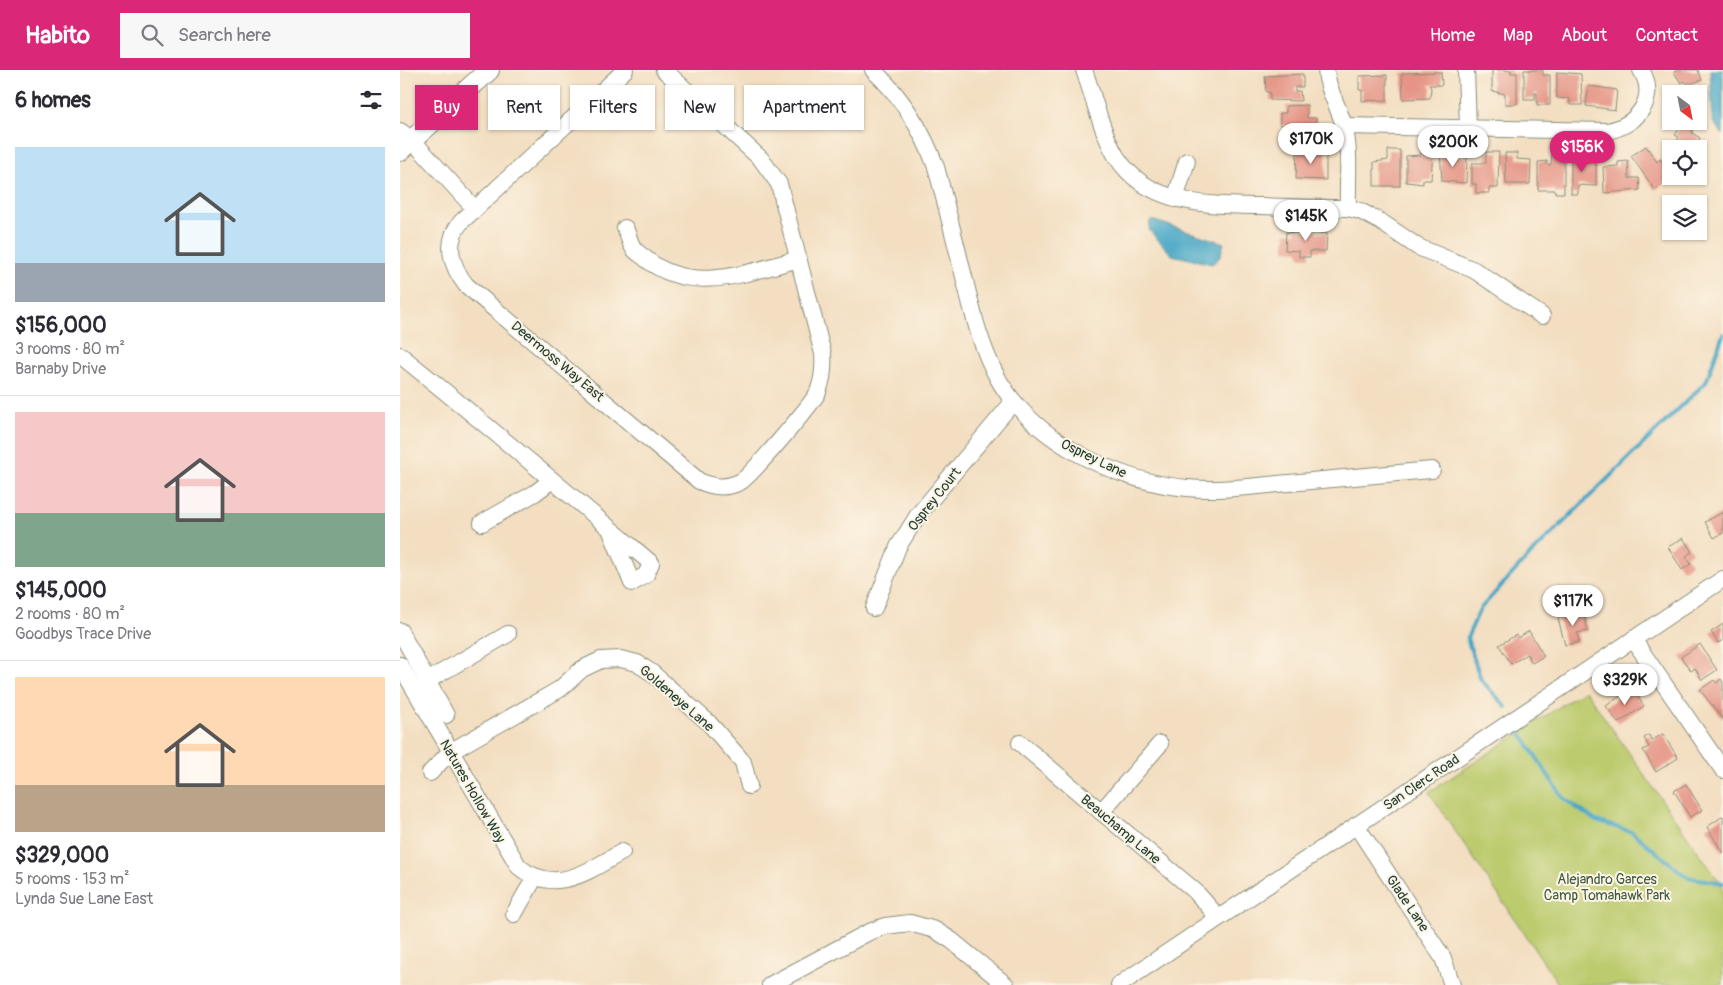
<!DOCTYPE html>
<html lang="en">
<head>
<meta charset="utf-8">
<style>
	body { margin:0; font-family:Pangolin,sans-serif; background:#f7f7f7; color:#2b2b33; height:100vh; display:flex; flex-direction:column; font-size:19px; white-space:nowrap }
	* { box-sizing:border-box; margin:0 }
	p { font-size:16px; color:#7c7c81 }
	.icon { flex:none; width:28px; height:28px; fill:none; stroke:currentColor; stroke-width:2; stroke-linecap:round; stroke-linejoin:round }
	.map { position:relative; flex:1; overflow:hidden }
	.panel { display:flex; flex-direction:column; background:#fff; width:400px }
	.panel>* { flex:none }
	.hud { position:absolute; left:15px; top:15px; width:475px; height:45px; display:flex; gap:10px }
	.needle { width:32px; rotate:148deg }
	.tools { position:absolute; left:1262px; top:15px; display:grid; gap:10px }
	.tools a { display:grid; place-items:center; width:45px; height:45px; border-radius:0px; background:#fff; box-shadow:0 1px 4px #0004; font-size:25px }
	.price { position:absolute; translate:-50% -42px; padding:0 11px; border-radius:18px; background:#fff; color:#222; font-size:16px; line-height:32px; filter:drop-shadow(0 1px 2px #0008) }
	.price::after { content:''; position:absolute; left:50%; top:30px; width:15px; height:11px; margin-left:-8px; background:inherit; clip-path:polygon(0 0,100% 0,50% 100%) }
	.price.selected { background:#db2777; color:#fff }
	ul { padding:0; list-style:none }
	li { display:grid; align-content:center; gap:10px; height:265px; padding:0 15px }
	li+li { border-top:1px solid #e1e1e2 }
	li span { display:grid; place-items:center; height:155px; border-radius:0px; color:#555 }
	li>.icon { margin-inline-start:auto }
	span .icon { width:90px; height:90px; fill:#fffc; stroke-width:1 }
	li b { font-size:21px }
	h2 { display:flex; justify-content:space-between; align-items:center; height:60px; padding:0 15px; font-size:21px }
	.tag { padding:0 18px; border-radius:0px; background:#fff; box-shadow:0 1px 4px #0004; font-size:18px; line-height:45px }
	.tag.selected { background:#db2777; color:#fff }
	header { display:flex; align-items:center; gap:30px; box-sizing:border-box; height:70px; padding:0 25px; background:#db2777; color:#fff }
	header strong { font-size:24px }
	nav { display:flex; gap:28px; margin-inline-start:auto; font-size:18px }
	.search { width:350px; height:45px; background:#f7f7f7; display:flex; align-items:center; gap:12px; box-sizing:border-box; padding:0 18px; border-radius:0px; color:#7c7c81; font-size:19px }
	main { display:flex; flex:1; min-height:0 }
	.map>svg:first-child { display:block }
	.green { fill:#bccb6d; stroke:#6e8450 }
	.water { fill:#46a7c6; stroke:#32727d }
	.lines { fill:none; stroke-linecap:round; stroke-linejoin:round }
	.stream { stroke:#46a7c6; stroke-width:4 }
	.building { fill:#e59486 }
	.minor-casing { stroke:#898e7a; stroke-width:18 }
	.major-casing { stroke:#898e7a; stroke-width:22 }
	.minor { stroke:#fff; stroke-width:16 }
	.major { stroke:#fff; stroke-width:20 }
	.labels { text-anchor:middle; stroke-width:4; stroke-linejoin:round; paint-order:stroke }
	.street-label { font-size:14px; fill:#1f3d34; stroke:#fcf5e5 }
	.park-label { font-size:14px; fill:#3e593f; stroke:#fcf5e5 }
</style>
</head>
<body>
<header>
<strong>Habito</strong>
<div class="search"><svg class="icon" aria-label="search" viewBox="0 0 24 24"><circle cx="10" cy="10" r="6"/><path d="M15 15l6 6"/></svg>Search here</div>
<nav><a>Home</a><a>Map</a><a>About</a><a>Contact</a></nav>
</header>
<main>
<section class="panel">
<h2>6 homes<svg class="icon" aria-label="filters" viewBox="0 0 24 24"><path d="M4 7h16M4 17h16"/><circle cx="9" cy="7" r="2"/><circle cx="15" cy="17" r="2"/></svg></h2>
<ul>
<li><span style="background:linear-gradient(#bfe0f5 75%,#9aa5b1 0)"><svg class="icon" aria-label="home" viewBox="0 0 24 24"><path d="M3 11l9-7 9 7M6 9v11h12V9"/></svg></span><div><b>$156,000</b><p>3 rooms · 80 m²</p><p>Barnaby Drive</p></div></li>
<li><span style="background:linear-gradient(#f6c9c9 65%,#7fa58c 0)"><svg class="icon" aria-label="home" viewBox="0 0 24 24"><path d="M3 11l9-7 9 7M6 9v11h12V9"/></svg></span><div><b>$145,000</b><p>2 rooms · 80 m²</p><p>Goodbys Trace Drive</p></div></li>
<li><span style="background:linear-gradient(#ffd9b3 70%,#b9a48a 0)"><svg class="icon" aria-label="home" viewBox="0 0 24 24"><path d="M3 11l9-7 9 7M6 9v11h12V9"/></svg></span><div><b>$329,000</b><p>5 rooms · 153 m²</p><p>Lynda Sue Lane East</p></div></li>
</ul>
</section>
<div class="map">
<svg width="1323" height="915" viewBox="0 0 1323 915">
	<rect width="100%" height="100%" fill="#fcf5e5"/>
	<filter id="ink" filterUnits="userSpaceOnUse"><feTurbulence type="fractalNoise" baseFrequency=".02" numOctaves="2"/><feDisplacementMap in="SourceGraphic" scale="10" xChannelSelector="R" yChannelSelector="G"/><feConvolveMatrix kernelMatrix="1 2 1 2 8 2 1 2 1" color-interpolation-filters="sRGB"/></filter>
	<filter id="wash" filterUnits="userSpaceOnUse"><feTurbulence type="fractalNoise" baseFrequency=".0096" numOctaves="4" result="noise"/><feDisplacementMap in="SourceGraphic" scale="20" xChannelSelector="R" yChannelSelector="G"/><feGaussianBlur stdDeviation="1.12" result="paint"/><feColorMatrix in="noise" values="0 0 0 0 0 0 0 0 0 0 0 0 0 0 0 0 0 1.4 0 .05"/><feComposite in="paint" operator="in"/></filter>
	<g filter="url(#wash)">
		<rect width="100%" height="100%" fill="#f3dec1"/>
		<polygon class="green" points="1185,620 1323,817 1323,915 1159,915 1029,722"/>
		<g class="water">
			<polygon points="1310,0 1323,0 1323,65 1313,52"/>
			<polygon points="752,150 824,173 820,187 812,194 772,185 749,160 750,151"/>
		</g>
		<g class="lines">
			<g class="stream">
				<polyline points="1106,637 1081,610 1067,568 1080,539 1126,489 1306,312 1323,264"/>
				<polyline points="1118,659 1163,728 1196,751 1232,762 1287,807 1323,813"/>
			</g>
		</g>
		<g id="blocks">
			<g class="building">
				<polygon points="1092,0 1111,0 1111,3 1117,3 1117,34 1105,34 1105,24 1092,21"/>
				<polygon points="1124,0 1143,0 1143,5 1150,5 1150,35 1137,35 1137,23 1135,23 1135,29 1124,29"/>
				<polygon points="1276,0 1298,0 1302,10 1293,13 1286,13 1285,11 1281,13 1274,2"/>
				<polygon points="1041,2 1042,15 1029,15 1031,18 1030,28 1003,29 1002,3"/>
				<polygon points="1157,2 1181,4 1182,35 1170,35 1170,29 1157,28"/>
				<polygon points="903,4 903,17 895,17 895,21 900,21 901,31 870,30 870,22 866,22 865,6"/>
				<polygon points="987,5 987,30 962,31 962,20 959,20 959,6"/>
				<polygon points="1189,16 1217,20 1215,40 1186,36"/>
				<polygon points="1272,18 1292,20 1297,24 1271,24"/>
				<polygon points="907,35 907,48 916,48 916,60 886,62 886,55 880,55 880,43 886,43 886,36"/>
				<polygon points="1282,54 1293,60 1292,63 1300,68 1294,79 1273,77 1279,67 1275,65"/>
				<polygon points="1246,76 1257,92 1260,89 1263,93 1271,88 1271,106 1282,106 1271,114 1269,110 1255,120 1231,86"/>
				<polygon points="897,80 926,80 926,110 896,109"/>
				<polygon points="988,80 1000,80 1000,116 974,116 974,92 988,90"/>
				<polygon points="1020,80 1033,80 1031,110 1023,110 1023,114 1006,112 1006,86 1020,85"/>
				<polygon points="1040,81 1053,81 1053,90 1056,90 1056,86 1067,88 1066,113 1042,111"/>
				<polygon points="1086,82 1099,82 1098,118 1089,118 1089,123 1076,123 1076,114 1072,114 1072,93 1086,93"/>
				<polygon points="1105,83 1117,83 1117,89 1131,90 1130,114 1106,114"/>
				<polygon points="1152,83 1164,83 1164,123 1155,123 1155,120 1138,120 1138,92 1147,91 1147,95 1149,96 1151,93"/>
				<polygon points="1171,84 1183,84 1183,90 1185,92 1196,92 1196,116 1178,115 1178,124 1171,124"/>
				<polygon points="1228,91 1229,108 1239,108 1240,120 1204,123 1203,97 1218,96 1218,92"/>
				<polygon points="896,160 917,160 917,163 927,163 926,181 910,181 910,187 899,187 899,181 885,180 886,162 896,163"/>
				<polygon points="1323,442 1323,463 1314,468 1305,452"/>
				<polygon points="1283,468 1292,482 1286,486 1291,494 1282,500 1268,477"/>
				<polygon points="1183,542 1188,561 1177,563 1179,572 1165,575 1158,548"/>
				<polygon points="1323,554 1323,570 1318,573 1311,562"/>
				<polygon points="1129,561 1144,586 1132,593 1127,584 1111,594 1099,575 1116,565 1118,568"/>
				<polygon points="1300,574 1317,600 1302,610 1295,598 1291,601 1281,587"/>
				<polygon points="1321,609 1323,612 1323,649 1300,620 1314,610 1316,613"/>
				<polygon points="1232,618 1244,636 1218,653 1206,636"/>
				<polygon points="1263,664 1278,688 1256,702 1243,680 1249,677 1244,668 1249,665 1252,670"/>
				<polygon points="1286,714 1302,740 1290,747 1274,721"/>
				<polygon points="1323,746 1323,783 1307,757"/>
			</g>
		</g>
	</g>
	<g filter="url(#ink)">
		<use href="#blocks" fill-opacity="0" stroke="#898e7a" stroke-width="1"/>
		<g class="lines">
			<defs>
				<g id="minor">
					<path d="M225,0L61,152C44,172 51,196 66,215L299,411C313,417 325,419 340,412C349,408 413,333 418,322C423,309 424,296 423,284L379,114L361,89L264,0"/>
					<path d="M473,0C503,28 522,59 536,97C546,134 555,171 564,207C572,239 579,271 594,301C626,367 715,412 787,418C821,421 855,416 889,413C936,409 984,404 1032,400"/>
					<path d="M684,0C694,28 701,60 716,86C747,136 808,135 860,136C889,137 919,138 948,138L960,141L981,152L1018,177L1074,200L1142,246"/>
					<path d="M926,0C927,20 939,37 944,56C951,81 947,112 948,138"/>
					<polyline points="1066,0 1068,58"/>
					<path d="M944,56L1207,61C1236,56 1259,29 1241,0"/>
					<polyline points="0,61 12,70 75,139"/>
					<polyline points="775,129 787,91"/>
					<path d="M225,158C228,164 230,174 234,179C237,183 243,186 246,189C292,226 348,202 399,189"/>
					<path d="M0,285C84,353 168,423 251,493L246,505L232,513L210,459"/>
					<polyline points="82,453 135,423 152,410"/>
					<polyline points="474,538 498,477 518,445 613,332"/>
					<polyline points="0,561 46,645"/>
					<polyline points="1233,569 1323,700"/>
					<path d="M0,595L119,797C156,826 188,801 222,782"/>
					<polyline points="27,611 108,564"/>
					<polyline points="620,673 795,821 818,847"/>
					<polyline points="30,703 50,682 160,619 182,599 201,590 221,589 237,593 252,603 308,652 343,692 349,716"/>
					<polyline points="701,742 760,674"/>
					<polyline points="956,755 1043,888 1052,915"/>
					<polyline points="114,844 135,807"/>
					<polyline points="370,915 467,863 485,856 510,853 535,860 551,870 606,915"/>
					<polyline points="719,915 1323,509"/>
				</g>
				<polyline id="major" points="0,81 89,0"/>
			</defs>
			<use href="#minor" class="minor-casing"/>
			<use href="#major" class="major-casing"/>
			<use href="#minor" class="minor"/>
			<use href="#major" class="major"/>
		</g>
	</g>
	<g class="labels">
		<g class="street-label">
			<text transform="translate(158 291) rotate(40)" y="5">Deermoss Way East</text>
			<text transform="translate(694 388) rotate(26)" y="5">Osprey Lane</text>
			<text transform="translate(534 429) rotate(-52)" y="5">Osprey Court</text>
			<text transform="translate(277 628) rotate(41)" y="5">Goldeneye Lane</text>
			<text transform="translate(1021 712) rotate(-34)" y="5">San Clerc Road</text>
			<text transform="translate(73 721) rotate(60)" y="5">Natures Hollow Way</text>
			<text transform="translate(721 759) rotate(40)" y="5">Beauchamp Lane</text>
			<text transform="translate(1008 833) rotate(56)" y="5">Glade Lane</text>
		</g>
		<g class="park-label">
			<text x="1207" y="814">Alejandro Garces<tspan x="1207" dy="16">Camp Tomahawk Park</tspan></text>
		</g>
	</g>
</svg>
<div class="tools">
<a><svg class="needle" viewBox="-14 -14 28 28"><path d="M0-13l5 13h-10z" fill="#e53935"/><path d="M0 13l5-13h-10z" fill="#7c7c81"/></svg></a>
<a><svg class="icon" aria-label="locate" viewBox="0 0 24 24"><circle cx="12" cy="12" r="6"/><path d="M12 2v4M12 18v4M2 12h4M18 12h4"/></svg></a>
<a><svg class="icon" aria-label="layers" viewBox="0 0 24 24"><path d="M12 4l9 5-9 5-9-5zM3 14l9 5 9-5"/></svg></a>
</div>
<b class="price" style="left:911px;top:95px">$170K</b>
<b class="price" style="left:1053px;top:98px">$200K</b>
<b class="price selected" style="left:1182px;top:103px">$156K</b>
<b class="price" style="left:906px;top:172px">$145K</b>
<b class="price" style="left:1173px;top:557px">$117K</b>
<b class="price" style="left:1225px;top:636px">$329K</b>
<div class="hud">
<a class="tag selected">Buy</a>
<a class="tag">Rent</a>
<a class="tag">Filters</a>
<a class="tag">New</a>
<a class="tag">Apartment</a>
</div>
</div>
</main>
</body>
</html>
